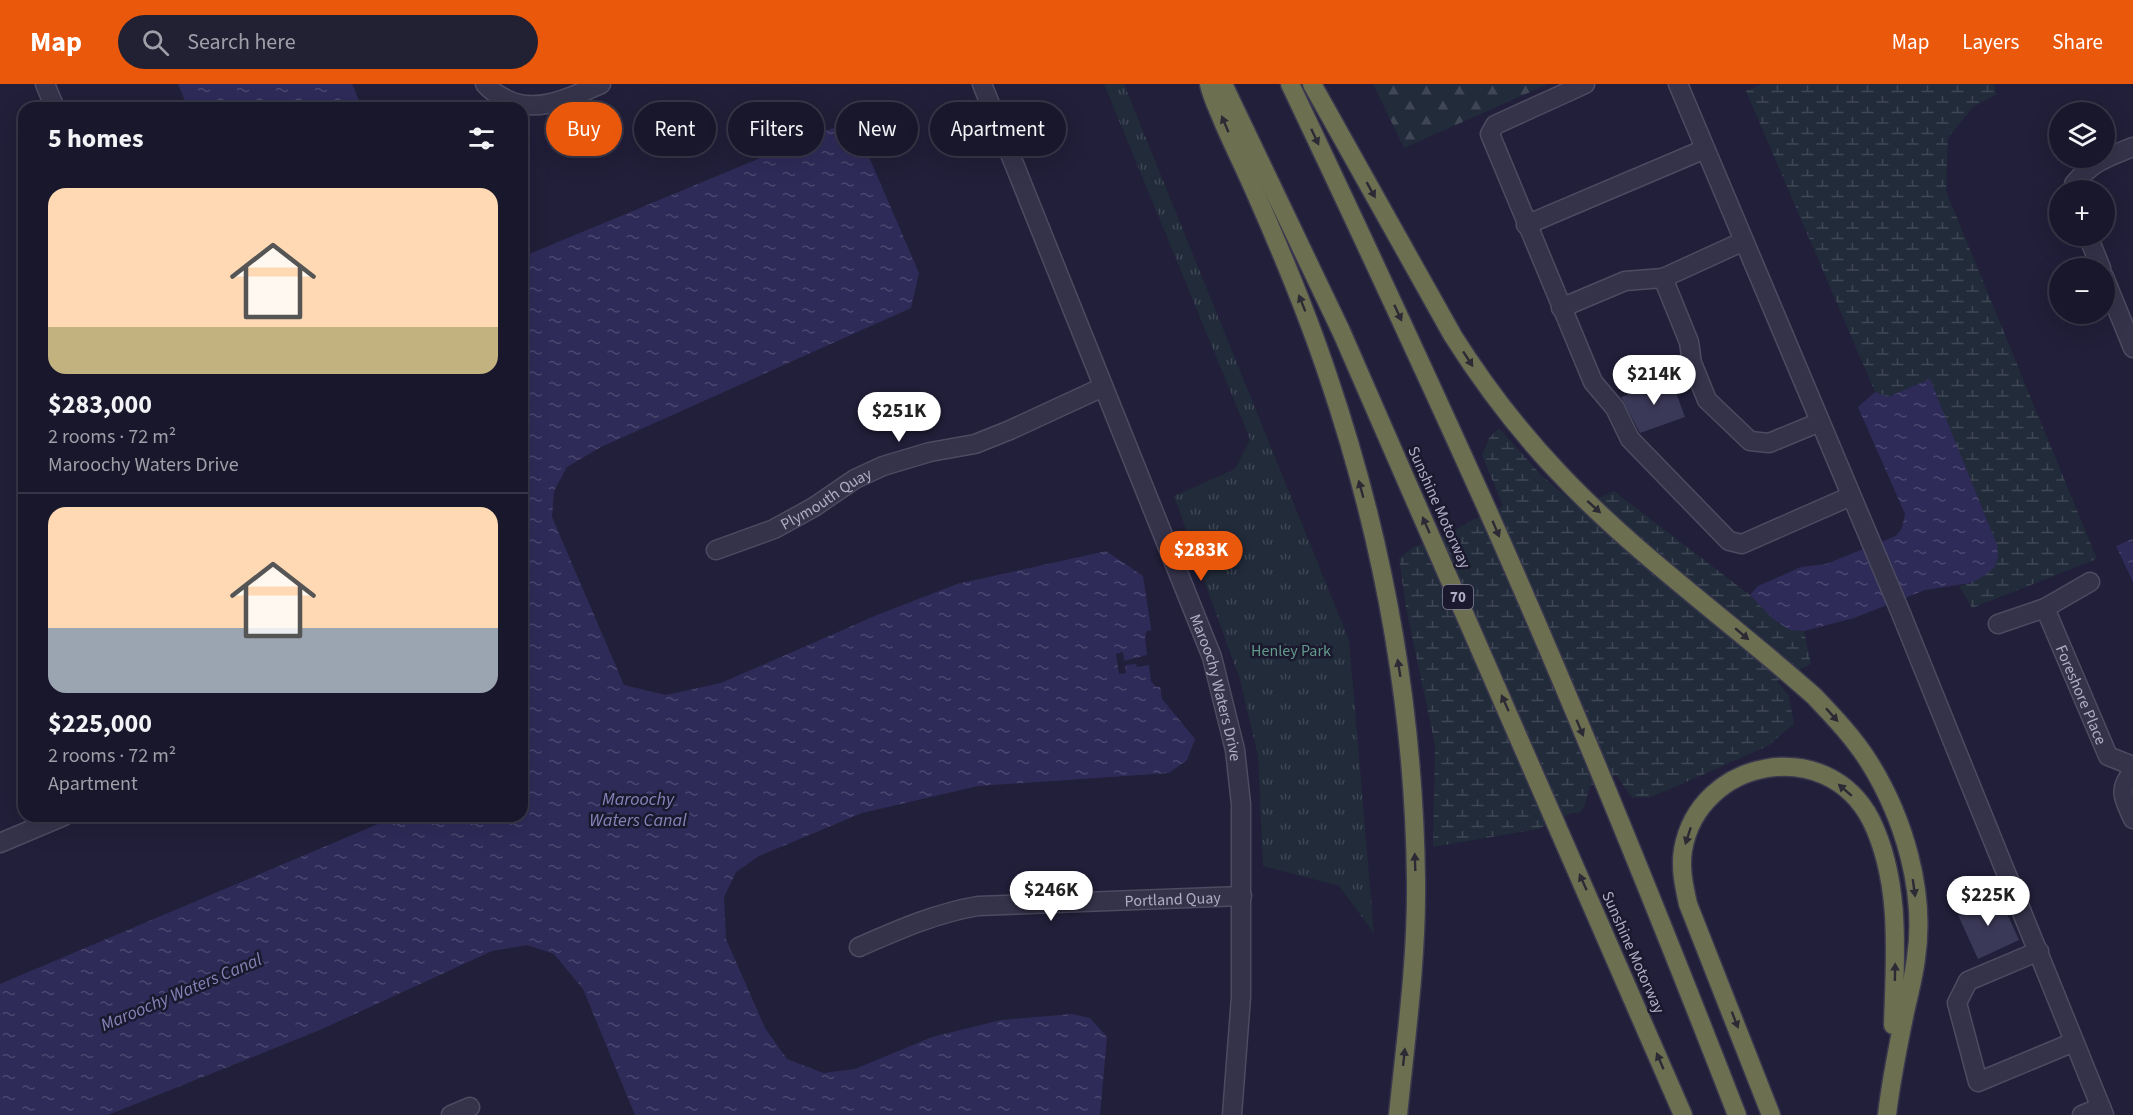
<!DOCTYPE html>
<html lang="en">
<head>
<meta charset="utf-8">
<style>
	body { margin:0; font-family:"Source Sans 3",sans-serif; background:#222033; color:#f1f3f6; height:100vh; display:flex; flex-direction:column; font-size:22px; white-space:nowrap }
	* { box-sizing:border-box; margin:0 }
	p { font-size:20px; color:#9f9fa9 }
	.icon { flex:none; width:33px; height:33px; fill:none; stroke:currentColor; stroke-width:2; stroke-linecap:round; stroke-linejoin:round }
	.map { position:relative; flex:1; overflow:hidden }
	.panel { position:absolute; left:18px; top:18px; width:510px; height:720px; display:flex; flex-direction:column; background:#19172b; border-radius:18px; box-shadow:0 6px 24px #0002,0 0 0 2px #373647 }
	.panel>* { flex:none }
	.banner { position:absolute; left:546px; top:18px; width:570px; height:54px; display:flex; gap:12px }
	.controls { position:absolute; left:2049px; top:18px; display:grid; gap:12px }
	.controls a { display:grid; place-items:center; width:66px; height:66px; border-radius:50%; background:#19172b; box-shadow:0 6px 24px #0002,0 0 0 2px #373647; font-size:30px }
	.price { position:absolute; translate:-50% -51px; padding:0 14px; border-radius:21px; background:#fff; color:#222; font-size:20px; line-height:39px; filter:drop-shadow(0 2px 3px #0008) }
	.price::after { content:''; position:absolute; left:50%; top:36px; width:18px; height:14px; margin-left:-9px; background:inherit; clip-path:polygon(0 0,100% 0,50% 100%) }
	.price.selected { background:#ea580c; color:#fff }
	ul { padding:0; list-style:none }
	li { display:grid; align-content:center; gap:12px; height:318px; padding:0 30px }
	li+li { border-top:2px solid #373647 }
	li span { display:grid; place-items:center; height:186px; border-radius:18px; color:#555 }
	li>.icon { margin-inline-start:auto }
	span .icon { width:108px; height:108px; fill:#fffc; stroke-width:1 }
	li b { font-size:26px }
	h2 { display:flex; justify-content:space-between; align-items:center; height:72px; padding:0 30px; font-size:26px }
	.tag { padding:0 21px; border-radius:27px; background:#19172b; box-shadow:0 6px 24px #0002,0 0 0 2px #373647; font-size:21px; line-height:54px }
	.tag.selected { background:#ea580c; color:#fff }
	header { display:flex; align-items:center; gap:36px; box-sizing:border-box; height:84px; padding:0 30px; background:#ea580c; color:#fff }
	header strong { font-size:28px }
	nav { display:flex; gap:33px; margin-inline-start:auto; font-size:21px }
	.search { width:420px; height:54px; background:#222033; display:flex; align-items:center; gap:15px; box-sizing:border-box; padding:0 21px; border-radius:33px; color:#9f9fa9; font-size:22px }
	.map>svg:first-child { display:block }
	.forest { fill:url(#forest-firs) }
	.wetland { fill:url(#wetland-marsh) }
	.park { fill:url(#park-tufts) }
	.water { fill:url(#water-ripples) }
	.pier { fill:#211f39 }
	.building { fill:#3b3958 }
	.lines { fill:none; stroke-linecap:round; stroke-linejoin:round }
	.minor-casing { stroke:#4d4b61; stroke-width:21 }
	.highway-casing { stroke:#3a384e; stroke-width:21 }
	.minor { stroke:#35334a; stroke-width:18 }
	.highway { stroke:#6d7050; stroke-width:18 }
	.oneway { fill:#2b2a35 }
	.labels { text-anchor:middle; stroke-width:5; stroke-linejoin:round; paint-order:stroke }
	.shield { fill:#1a192e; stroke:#838198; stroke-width:1.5 }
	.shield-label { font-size:15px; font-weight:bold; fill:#b0adc6 }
	.street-label { font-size:16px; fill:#b0adc6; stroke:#1a192e }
	.park-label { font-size:16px; fill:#64988a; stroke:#1a192e }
	.water-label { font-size:18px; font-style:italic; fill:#8783b9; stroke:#1a192e }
</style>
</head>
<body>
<header>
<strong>Map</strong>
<div class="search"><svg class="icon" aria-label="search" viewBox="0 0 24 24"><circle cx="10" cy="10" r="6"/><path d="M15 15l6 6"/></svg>Search here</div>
<nav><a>Map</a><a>Layers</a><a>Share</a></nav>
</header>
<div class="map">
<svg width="2133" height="1031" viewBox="0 0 2133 1031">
	<defs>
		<pattern id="forest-firs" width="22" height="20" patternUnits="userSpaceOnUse" patternTransform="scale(1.5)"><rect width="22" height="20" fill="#212b3a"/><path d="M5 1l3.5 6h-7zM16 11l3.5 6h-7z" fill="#3f4755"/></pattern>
		<pattern id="wetland-marsh" width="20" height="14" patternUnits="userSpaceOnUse" patternTransform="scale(1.5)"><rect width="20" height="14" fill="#212b3a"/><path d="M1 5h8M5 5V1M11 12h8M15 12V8" fill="none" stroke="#3f4755"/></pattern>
		<pattern id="park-tufts" width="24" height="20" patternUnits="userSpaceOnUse" patternTransform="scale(1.5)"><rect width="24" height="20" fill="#212b3a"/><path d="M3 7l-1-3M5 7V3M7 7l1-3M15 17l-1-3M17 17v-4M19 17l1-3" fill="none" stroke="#3f4755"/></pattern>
		<pattern id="water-ripples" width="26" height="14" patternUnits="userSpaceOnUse" patternTransform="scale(1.5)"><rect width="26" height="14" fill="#2f2b59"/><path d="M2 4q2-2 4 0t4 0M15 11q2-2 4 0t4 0" fill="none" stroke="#4b476f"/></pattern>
	</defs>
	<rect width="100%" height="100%" fill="#211f39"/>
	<polygon class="forest" points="1373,0 1548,0 1404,64"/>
	<g class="wetland">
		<polygon points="1762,0 1993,0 1997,10 1973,23 1948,54 1946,107 2097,475 1972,524 1959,502 1971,499 1930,296 1888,313 1875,308 1746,7"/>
		<polygon points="1499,344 1541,391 1579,423 1614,407 1750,511 1773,535 1790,546 1804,547 1811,580 1777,597 1789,612 1794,640 1768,662 1652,713 1632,714 1616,691 1590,702 1585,720 1580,729 1572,729 1538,745 1433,763 1435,661 1406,524 1399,474 1414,463 1450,449 1474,435 1503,422 1482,371 1489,354"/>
	</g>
	<polygon class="park" points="1104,0 1124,0 1349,556 1374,849 1339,802 1263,782 1258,672 1240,596 1174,412 1235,385 1250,355"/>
	<g class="water">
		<polygon points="178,0 352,0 362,24 188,24"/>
		<polygon points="833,44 863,59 919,189 911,224 601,363 567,383 554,407 552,433 624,601 666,611 721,599 877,531 957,500 1106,467 1143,492 1162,615 1195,655 1187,676 1169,689 978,702 862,729 759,772 736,788 724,813 726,855 765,944 787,975 823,989 855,985 932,953 1001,936 1072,930 1090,934 1107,953 1100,1031 635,1031 583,905 554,870 527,861 492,867 320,946 108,1031 0,1031 0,900 397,732 522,732 522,173"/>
		<polygon points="1930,295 1997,461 1998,474 1994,484 1984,492 1971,499 1925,506 1854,534 1804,547 1790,546 1773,535 1750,511 1758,502 1801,483 1826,480 1896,452 1902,444 1905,430 1858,323 1875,308 1888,313"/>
		<polygon points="2132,455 2133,457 2133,498 2116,462"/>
	</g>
	<polygon class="pier" points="1154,546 1163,602 1156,603 1151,597 1149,581 1137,583 1136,580 1125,581 1126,589 1119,590 1116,570 1123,568 1124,577 1147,571 1145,552 1147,547"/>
	<g class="building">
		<polygon points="1671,295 1685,333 1640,349 1621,313"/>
		<polygon points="1999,812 2019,856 1978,875 1958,831"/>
	</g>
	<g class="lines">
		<defs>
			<g id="minor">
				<polyline points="45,0 55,24"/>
				<path d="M485,0C490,6 496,10 504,14C535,32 571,13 601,0"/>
				<path id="s1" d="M982,0L1212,573L1235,666L1241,720V913L1232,1031"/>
				<polyline points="1585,0 1495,41 1490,50 1593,298 1615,324 1630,355 1729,457 1742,460 1851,412"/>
				<polyline points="1678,0 1900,527 2104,1031"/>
				<path d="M2074,106V100C2093,77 2106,74 2133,63"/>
				<polyline points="1526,141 1705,65"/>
				<polyline points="2088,152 2101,184"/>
				<polyline points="2104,193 2133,264"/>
				<polyline points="1663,194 1689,258 1692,279 1707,316 1750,357 1769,359 1820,338"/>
				<polyline points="1561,224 1625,197 1663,194 1744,157"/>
				<path id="s2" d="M716,466L774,445L814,423L855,395L883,382L930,368L975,360L1010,346L1103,303"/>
				<path id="s3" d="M2045,524L2108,672L2133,682"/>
				<polyline points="1998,540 2045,524 2090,498"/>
				<path d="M2133,687C2117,706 2124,715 2133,735"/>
				<polyline points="0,759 64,732"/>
				<path id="s4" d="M859,863C898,846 936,829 978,822L1242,812"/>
				<polyline points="2039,867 1968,897 1957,919 1978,998 2074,958"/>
				<polyline points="451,1031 470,1023"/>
				<polyline points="2082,1031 2101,1023"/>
			</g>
			<g id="highway">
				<path d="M1209,0C1212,14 1219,27 1224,40C1234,63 1245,85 1255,108C1282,169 1307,229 1328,292C1383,454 1414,625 1416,796C1417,875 1406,953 1398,1031"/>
				<polyline points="1223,0 1341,247 1683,1031"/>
				<path d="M1290,0C1357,141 1423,283 1487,425C1576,625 1658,828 1737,1031"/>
				<path d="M1312,0L1453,252C1484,301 1519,347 1559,389C1636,471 1730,537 1814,612C1834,633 1854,654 1869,678C1904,734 1926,808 1916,874C1914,892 1909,910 1905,928C1898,962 1891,996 1887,1031"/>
				<path d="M1771,1031L1688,820C1684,802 1680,784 1683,766C1699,674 1827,650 1871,736C1902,799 1895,874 1893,941"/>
			</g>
		</defs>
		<use href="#minor" class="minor-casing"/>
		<use href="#highway" class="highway-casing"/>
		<use href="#minor" class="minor"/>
		<use href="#highway" class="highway"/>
	</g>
	<defs><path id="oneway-solid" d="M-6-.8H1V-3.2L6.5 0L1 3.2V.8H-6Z" transform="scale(1.5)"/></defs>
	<g class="oneway">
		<use href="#oneway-solid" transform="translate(1225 40) rotate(-113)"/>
		<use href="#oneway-solid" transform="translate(1315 53) rotate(65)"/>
		<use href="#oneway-solid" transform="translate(1371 106) rotate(61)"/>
		<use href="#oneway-solid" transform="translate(1302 219) rotate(-112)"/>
		<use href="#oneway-solid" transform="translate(1398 229) rotate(65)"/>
		<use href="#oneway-solid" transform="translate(1468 275) rotate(57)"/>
		<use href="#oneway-solid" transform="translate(1361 405) rotate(-105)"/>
		<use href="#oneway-solid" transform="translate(1594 423) rotate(42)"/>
		<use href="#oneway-solid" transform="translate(1426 441) rotate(-114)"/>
		<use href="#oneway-solid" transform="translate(1496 445) rotate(67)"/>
		<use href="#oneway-solid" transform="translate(1742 550) rotate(40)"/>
		<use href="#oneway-solid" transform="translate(1399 584) rotate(-99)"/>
		<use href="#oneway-solid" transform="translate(1505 619) rotate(-114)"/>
		<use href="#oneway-solid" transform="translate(1832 631) rotate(48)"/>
		<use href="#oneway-solid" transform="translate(1580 644) rotate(67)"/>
		<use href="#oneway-solid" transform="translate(1845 706) rotate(-139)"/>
		<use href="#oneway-solid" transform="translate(1688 752) rotate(108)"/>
		<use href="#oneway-solid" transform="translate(1415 778) rotate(-92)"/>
		<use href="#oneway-solid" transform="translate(1583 798) rotate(-114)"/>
		<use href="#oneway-solid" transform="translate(1914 804) rotate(82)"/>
		<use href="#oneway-solid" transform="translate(1895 888) rotate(-89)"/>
		<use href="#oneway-solid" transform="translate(1735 936) rotate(69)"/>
		<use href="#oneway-solid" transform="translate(1404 973) rotate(-84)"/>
		<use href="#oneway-solid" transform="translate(1660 977) rotate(-113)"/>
	</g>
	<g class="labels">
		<rect class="shield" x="1443" y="501" width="30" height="24" rx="4.5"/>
		<g class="shield-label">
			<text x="1458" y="518">70</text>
		</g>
		<g class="street-label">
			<text dy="6" stroke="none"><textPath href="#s2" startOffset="122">Plymouth Quay</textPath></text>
			<text transform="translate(1440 423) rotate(66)" y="6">Sunshine Motorway</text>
			<text dy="6" stroke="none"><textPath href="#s1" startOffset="648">Maroochy Waters Drive</textPath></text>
			<text dy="6" stroke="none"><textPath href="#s3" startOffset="94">Foreshore Place</textPath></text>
			<text dy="6" stroke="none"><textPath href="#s4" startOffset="321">Portland Quay</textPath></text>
			<text transform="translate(1634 868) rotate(66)" y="6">Sunshine Motorway</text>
		</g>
		<g class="park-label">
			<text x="1291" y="572">Henley Park</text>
		</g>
		<g class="water-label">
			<text x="638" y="721">Maroochy<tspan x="638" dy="21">Waters Canal</tspan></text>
			<text transform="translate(181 908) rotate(-23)" y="6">Maroochy Waters Canal</text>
		</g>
	</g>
</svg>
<div class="controls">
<a><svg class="icon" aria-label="layers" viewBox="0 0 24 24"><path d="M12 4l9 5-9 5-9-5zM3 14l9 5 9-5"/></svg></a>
<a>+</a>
<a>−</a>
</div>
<b class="price" style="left:1654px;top:322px">$214K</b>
<b class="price" style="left:899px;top:359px">$251K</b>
<b class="price selected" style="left:1201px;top:498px">$283K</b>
<b class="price" style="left:1051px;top:838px">$246K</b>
<b class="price" style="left:1988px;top:843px">$225K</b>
<div class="banner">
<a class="tag selected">Buy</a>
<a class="tag">Rent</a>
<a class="tag">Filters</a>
<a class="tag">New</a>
<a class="tag">Apartment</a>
</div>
<section class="panel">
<h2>5 homes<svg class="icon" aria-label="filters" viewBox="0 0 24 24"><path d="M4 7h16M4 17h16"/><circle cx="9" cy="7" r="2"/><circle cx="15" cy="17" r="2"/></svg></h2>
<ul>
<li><span style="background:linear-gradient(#ffd9b3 75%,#c2b280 0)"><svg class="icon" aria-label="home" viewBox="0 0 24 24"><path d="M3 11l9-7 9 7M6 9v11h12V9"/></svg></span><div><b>$283,000</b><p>2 rooms · 72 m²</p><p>Maroochy Waters Drive</p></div></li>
<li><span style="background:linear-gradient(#ffd9b3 65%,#9aa5b1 0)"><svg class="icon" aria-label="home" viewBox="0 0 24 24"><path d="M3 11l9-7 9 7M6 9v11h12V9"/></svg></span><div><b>$225,000</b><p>2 rooms · 72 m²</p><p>Apartment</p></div></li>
</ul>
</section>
</div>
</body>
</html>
